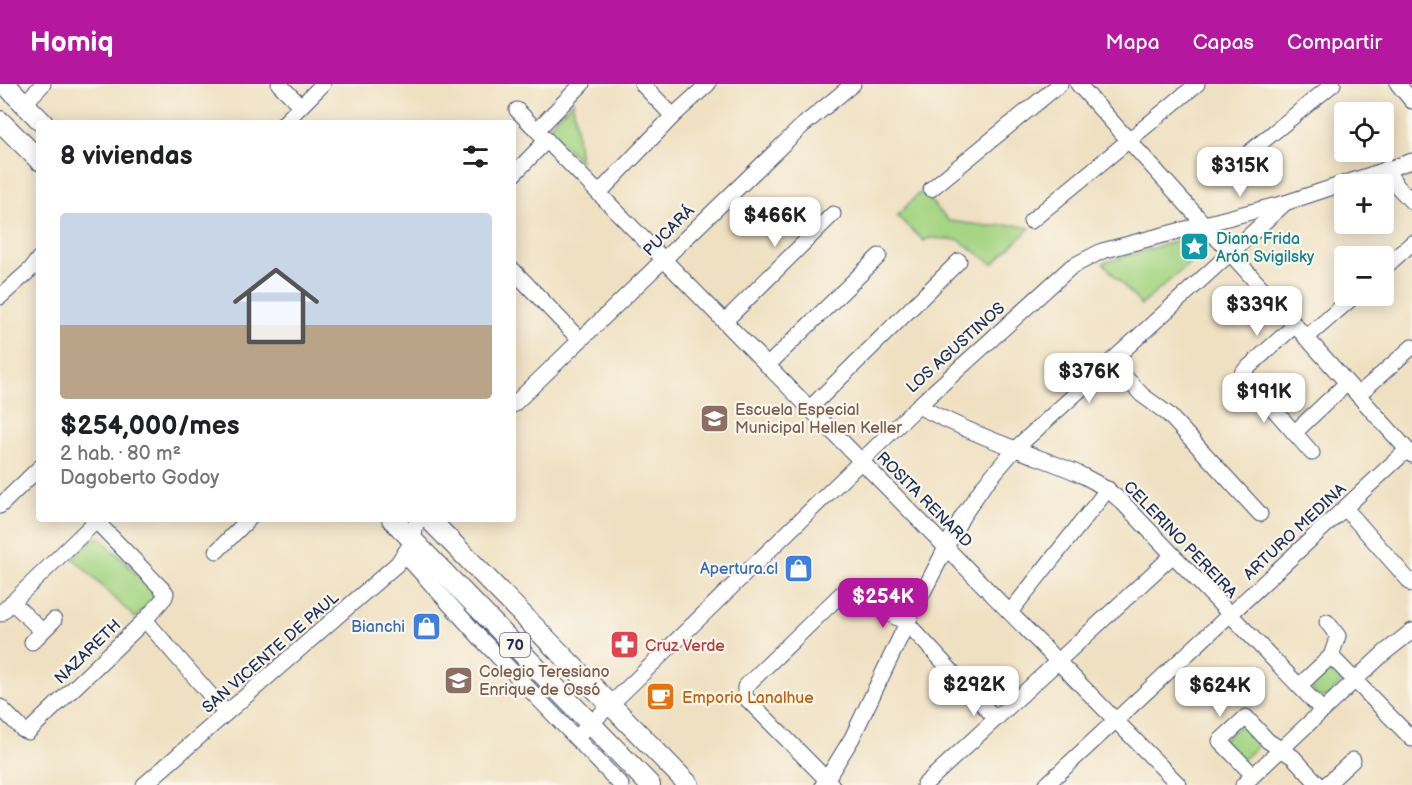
<!DOCTYPE html>
<html lang="es">
<head>
<meta charset="utf-8">
<style>
	body { margin:0; font-family:"Balsamiq Sans",sans-serif; background:#f2f2f2; color:#202124; height:100vh; display:flex; flex-direction:column; font-size:22px; white-space:nowrap }
	* { box-sizing:border-box; margin:0 }
	p { font-size:20px; color:#757577 }
	.icon { flex:none; width:33px; height:33px; fill:none; stroke:currentColor; stroke-width:2; stroke-linecap:round; stroke-linejoin:round }
	.map { position:relative; flex:1; overflow:hidden }
	.sheet { position:absolute; left:36px; top:36px; width:480px; height:402px; display:flex; flex-direction:column; background:#fff; border-radius:6px; box-shadow:0 3px 15px #0003 }
	.sheet>* { flex:none }
	.controls { position:absolute; left:1334px; top:18px; display:grid; gap:12px }
	.controls a { display:grid; place-items:center; width:60px; height:60px; border-radius:6px; background:#fff; box-shadow:0 3px 15px #0003; font-size:30px }
	.price { position:absolute; translate:-50% -51px; padding:0 14px; border-radius:12px; background:#fff; color:#222; font-size:20px; line-height:39px; filter:drop-shadow(0 2px 3px #0008) }
	.price::after { content:''; position:absolute; left:50%; top:36px; width:18px; height:14px; margin-left:-9px; background:inherit; clip-path:polygon(0 0,100% 0,50% 100%) }
	.price.current { background:#b5179e; color:#fff }
	ul { padding:0; list-style:none }
	li { display:grid; align-content:center; gap:12px; height:318px; padding:0 24px }
	li span { display:grid; place-items:center; height:186px; border-radius:6px; color:#555 }
	li>.icon { margin-inline-start:auto }
	span .icon { width:108px; height:108px; fill:#fffc; stroke-width:1 }
	li b { font-size:26px }
	h2 { display:flex; justify-content:space-between; align-items:center; height:72px; padding:0 24px; font-size:26px }
	header { display:flex; align-items:center; gap:36px; box-sizing:border-box; height:84px; padding:0 30px; background:#b5179e; color:#fff }
	header strong { font-size:28px }
	nav { display:flex; gap:33px; margin-inline-start:auto; font-size:21px }
	.map>svg:first-child { display:block }
	.green { fill:#a6d684; stroke:#608271; stroke-width:1.5 }
	.lines { fill:none; stroke-linecap:round; stroke-linejoin:round }
	.minor-casing { stroke:#3b4a6d; stroke-width:17 }
	.major-casing { stroke:#3b4a6d; stroke-width:22 }
	.minor { stroke:#fff; stroke-width:15 }
	.major { stroke:#fff; stroke-width:20 }
	.labels { text-anchor:middle; stroke-width:4.5; stroke-linejoin:round; paint-order:stroke }
	.shield { fill:#fbf7ec; stroke:#5e6b89; stroke-width:1.5 }
	.shield-label { font-size:15px; font-weight:bold; fill:#1b2f5e }
	.street-label { font-size:16px; fill:#1b2f5e; stroke:#fbf7ec }
	.culture-label { font-size:16px; fill:#0d838f; stroke:#fbf7ec; text-anchor:start }
	.education-label { font-size:16px; fill:#785e54; stroke:#fbf7ec; text-anchor:start }
	.shop-label { font-size:16px; fill:#366cbe; stroke:#fbf7ec; text-anchor:end }
	.health-label { font-size:16px; fill:#be3a42; stroke:#fbf7ec; text-anchor:start }
	.food-label { font-size:16px; fill:#c56008; stroke:#fbf7ec; text-anchor:start }
</style>
</head>
<body>
<header>
<strong>Homiq</strong>
<nav><a>Mapa</a><a>Capas</a><a>Compartir</a></nav>
</header>
<div class="map">
<svg width="1412" height="701" viewBox="0 0 1412 701">
	<rect width="100%" height="100%" fill="#fbf7ec"/>
	<filter id="ink" filterUnits="userSpaceOnUse"><feTurbulence type="fractalNoise" baseFrequency=".0167" numOctaves="2"/><feDisplacementMap in="SourceGraphic" scale="12" xChannelSelector="R" yChannelSelector="G"/><feConvolveMatrix kernelMatrix="1 2 1 2 8 2 1 2 1" color-interpolation-filters="sRGB"/></filter>
	<filter id="wash" filterUnits="userSpaceOnUse"><feTurbulence type="fractalNoise" baseFrequency=".008" numOctaves="4" result="noise"/><feDisplacementMap in="SourceGraphic" scale="24" xChannelSelector="R" yChannelSelector="G"/><feGaussianBlur stdDeviation="1.35" result="paint"/><feColorMatrix in="noise" values="0 0 0 0 0 0 0 0 0 0 0 0 0 0 0 0 0 1.4 0 .05"/><feComposite in="paint" operator="in"/></filter>
	<g filter="url(#wash)">
		<rect width="100%" height="100%" fill="#efe0c1"/>
		<g class="green">
			<polygon points="573,17 580,77 553,50 550,41"/>
			<polygon points="923,109 949,137 988,142 1015,141 1030,144 993,180 959,156 929,154 924,157 897,132 918,110"/>
			<polygon points="1203,149 1212,160 1141,221 1103,179"/>
			<polygon points="94,454 101,454 155,509 154,514 135,534 73,474"/>
			<polygon points="1332,583 1342,590 1341,599 1328,612 1318,613 1312,605 1312,597 1326,585"/>
			<polygon points="1246,635 1264,656 1241,677 1223,656"/>
		</g>
	</g>
	<g filter="url(#ink)">
		<g class="lines">
			<defs>
				<g id="minor">
					<polyline points="279,0 301,22"/>
					<polyline points="642,0 673,32"/>
					<polyline points="1078,0 1412,371"/>
					<polyline points="1398,0 1412,17"/>
					<polyline points="24,20 43,0"/>
					<polyline points="517,26 1179,701"/>
					<polyline points="284,39 323,0"/>
					<polyline points="537,46 582,0"/>
					<polyline points="1246,71 1333,0"/>
					<polyline points="1386,85 1397,102 1412,118"/>
					<polyline points="513,91 547,56"/>
					<polyline points="931,105 1060,0"/>
					<polyline points="599,109 673,32 708,0"/>
					<polyline points="1031,137 1197,0"/>
					<polyline points="1383,185 1412,159"/>
					<polyline points="513,186 580,256"/>
					<polyline points="0,213 31,185 39,174"/>
					<polyline points="725,237 833,130"/>
					<polyline points="1295,241 1242,289 1312,369"/>
					<polyline points="1306,254 1354,212"/>
					<polyline points="1111,278 1142,311 1168,330 1260,430"/>
					<polyline points="768,281 879,172"/>
					<polyline points="1358,311 1412,263"/>
					<polyline points="513,321 802,42 853,0"/>
					<path d="M918,322C949,338 983,353 1016,365C1053,380 1093,390 1123,419L1323,627"/>
					<polyline points="810,324 959,177"/>
					<polyline points="1294,349 1347,299"/>
					<polyline points="0,422 39,384"/>
					<polyline points="1345,424 1412,500"/>
					<polyline points="217,467 249,435"/>
					<polyline points="405,471 482,556 621,701"/>
					<polyline points="12,518 42,547"/>
					<polyline points="1010,528 1108,405"/>
					<polyline points="0,530 96,437"/>
					<polyline points="145,536 226,629"/>
					<polyline points="1327,538 1338,552 1331,572"/>
					<polyline points="32,558 54,536"/>
					<polyline points="1299,602 1331,572 1412,655"/>
					<polyline points="0,623 23,646 28,648 145,536 165,513 166,509 94,435"/>
					<polyline points="576,654 918,322 1071,183 1102,167 1285,119 1412,77"/>
					<polyline points="1253,691 1220,657 1246,633 1268,657 1293,673 1319,701"/>
					<polyline points="144,701 397,480 413,457 417,435"/>
					<polyline points="823,701 852,654 907,539 962,433 984,401 1015,365 1283,121"/>
					<polyline points="832,701 745,613 745,603 841,510 850,509 907,539 996,635"/>
					<polyline points="924,701 1173,471"/>
					<polyline points="1046,701 1407,366"/>
					<polyline points="1243,701 1384,569 1412,547"/>
					<polyline points="1326,701 1353,676"/>
				</g>
				<g id="major">
					<polyline points="5,0 43,39"/>
					<polyline points="0,37 39,76"/>
					<polyline points="392,435 650,701"/>
					<polyline points="429,435 689,701"/>
				</g>
			</defs>
			<use href="#minor" class="minor-casing"/>
			<use href="#major" class="major-casing"/>
			<use href="#minor" class="minor"/>
			<use href="#major" class="major"/>
		</g>
	</g>
	<defs>
		<symbol id="sight-square" viewBox="-11 -11 22 22"><rect x="-9" y="-9" width="18" height="18" rx="4" fill="#0f9aa8" stroke="#fbf7ec"/><path d="M0-6L1.8-2.2L6-1.7L2.9 1.2L3.7 5.4L0 3.3L-3.7 5.4L-2.9 1.2L-6-1.7L-1.8-2.2Z" fill="#fff"/></symbol>
		<symbol id="school-square" viewBox="-11 -11 22 22"><rect x="-9" y="-9" width="18" height="18" rx="4" fill="#8d6e63" stroke="#fbf7ec"/><path d="M0-5L7-2L0 1L-7-2ZM-4 1L0 2.5L4 1V4Q0 6-4 4Z" fill="#fff"/></symbol>
		<symbol id="shop-square" viewBox="-11 -11 22 22"><rect x="-9" y="-9" width="18" height="18" rx="4" fill="#3f7fe0" stroke="#fbf7ec"/><path d="M-5-2.5h2.3a2.7 3.5 0 0 1 5.4 0H5L5.5 6h-11ZM-1.5-2.5h3a1.5 2.3 0 0 0-3 0Z" fill="#fff"/></symbol>
		<symbol id="pharmacy-square" viewBox="-11 -11 22 22"><rect x="-9" y="-9" width="18" height="18" rx="4" fill="#e0444e" stroke="#fbf7ec"/><path d="M-2-6h4v4h4v4h-4v4h-4v-4h-4v-4h4Z" fill="#fff"/></symbol>
		<symbol id="cafe-square" viewBox="-11 -11 22 22"><rect x="-9" y="-9" width="18" height="18" rx="4" fill="#e8710a" stroke="#fbf7ec"/><path d="M-5.5-4.5H6V0H3Q3 3.5 0 3.5H-2.5Q-5.5 3.5-5.5 0ZM3-3.2v2h1.7v-2ZM-6 4.5H4V6H-6Z" fill="#fff"/></symbol>
	</defs>
	<g fill-rule="evenodd">
		<use href="#sight-square" x="1178" y="146" width="33" height="33"/>
		<use href="#school-square" x="698" y="318" width="33" height="33"/>
		<use href="#shop-square" x="782" y="468" width="33" height="33"/>
		<use href="#shop-square" x="410" y="526" width="33" height="33"/>
		<use href="#pharmacy-square" x="608" y="544" width="33" height="33"/>
		<use href="#school-square" x="442" y="580" width="33" height="33"/>
		<use href="#cafe-square" x="644" y="596" width="33" height="33"/>
	</g>
	<g class="labels">
		<rect class="shield" x="500" y="549" width="30" height="24" rx="4.5"/>
		<g class="shield-label">
			<text x="515" y="566">70</text>
		</g>
		<g class="street-label">
			<text transform="translate(668 146) rotate(-45)" y="6">PUCARÁ</text>
			<text transform="translate(955 263) rotate(-42)" y="6">LOS AGUSTINOS</text>
			<text transform="translate(925 415) rotate(45)" y="6">ROSITA RENARD</text>
			<text transform="translate(1294 447) rotate(-43)" y="6">ARTURO MEDINA</text>
			<text transform="translate(1181 455) rotate(46)" y="6">CELERINO PEREIRA</text>
			<text transform="translate(87 567) rotate(-44)" y="6">NAZARETH</text>
			<text transform="translate(270 568) rotate(-41)" y="6">SAN VICENTE DE PAUL</text>
		</g>
		<g class="culture-label">
			<text x="1216" y="160">Diana Frida<tspan x="1216" dy="18">Arón Svigilsky</tspan></text>
		</g>
		<g class="education-label">
			<text x="735" y="331">Escuela Especial<tspan x="735" dy="18">Municipal Hellen Keller</tspan></text>
			<text x="479" y="593">Colegio Teresiano<tspan x="479" dy="18">Enrique de Ossó</tspan></text>
		</g>
		<g class="shop-label">
			<text x="778" y="490">Apertura.cl</text>
			<text x="405" y="548">Bianchi</text>
		</g>
		<g class="health-label">
			<text x="645" y="567">Cruz Verde</text>
		</g>
		<g class="food-label">
			<text x="682" y="619">Emporio Lanalhue</text>
		</g>
	</g>
</svg>
<div class="controls">
<a><svg class="icon" aria-label="locate" viewBox="0 0 24 24"><circle cx="12" cy="12" r="6"/><path d="M12 2v4M12 18v4M2 12h4M18 12h4"/></svg></a>
<a>+</a>
<a>−</a>
</div>
<b class="price" style="left:1240px;top:114px">$315K</b>
<b class="price" style="left:775px;top:164px">$466K</b>
<b class="price" style="left:1257px;top:253px">$339K</b>
<b class="price" style="left:1089px;top:320px">$376K</b>
<b class="price" style="left:1264px;top:340px">$191K</b>
<b class="price current" style="left:883px;top:545px">$254K</b>
<b class="price" style="left:974px;top:633px">$292K</b>
<b class="price" style="left:1220px;top:634px">$624K</b>
<section class="sheet">
<h2>8 viviendas<svg class="icon" aria-label="filters" viewBox="0 0 24 24"><path d="M4 7h16M4 17h16"/><circle cx="9" cy="7" r="2"/><circle cx="15" cy="17" r="2"/></svg></h2>
<ul>
<li><span style="background:linear-gradient(#c9d6e8 60%,#b9a48a 0)"><svg class="icon" aria-label="home" viewBox="0 0 24 24"><path d="M3 11l9-7 9 7M6 9v11h12V9"/></svg></span><div><b>$254,000/mes</b><p>2 hab. · 80 m²</p><p>Dagoberto Godoy</p></div></li>
</ul>
</section>
</div>
</body>
</html>
